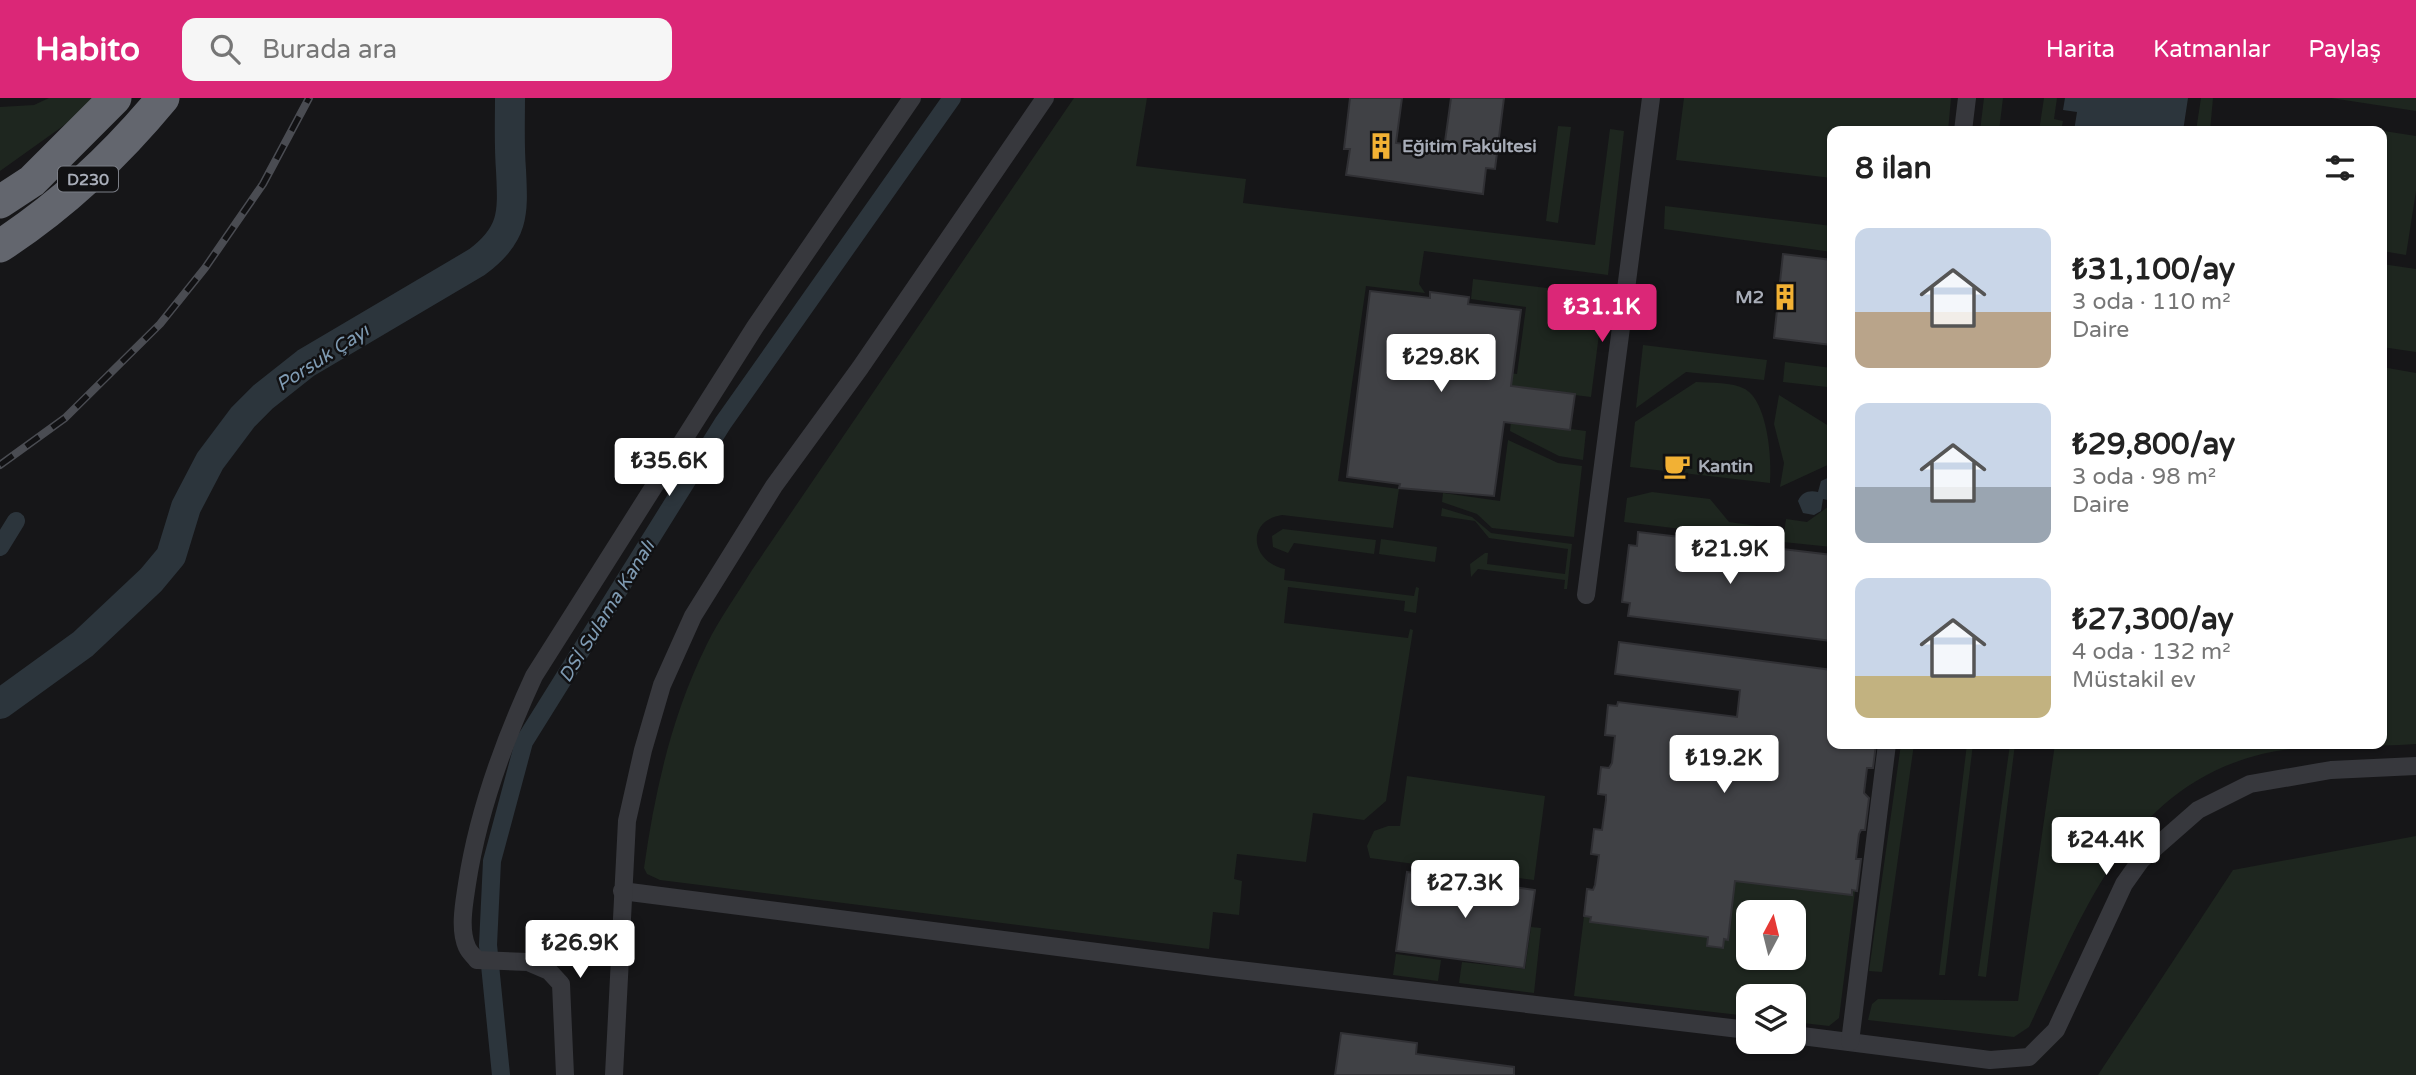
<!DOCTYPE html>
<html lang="tr">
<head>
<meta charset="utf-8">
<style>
	body { margin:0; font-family:"Varela Round",sans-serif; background:#f6f6f6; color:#222; height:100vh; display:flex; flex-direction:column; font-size:26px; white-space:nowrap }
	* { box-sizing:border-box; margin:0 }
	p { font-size:23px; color:#767676 }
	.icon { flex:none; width:38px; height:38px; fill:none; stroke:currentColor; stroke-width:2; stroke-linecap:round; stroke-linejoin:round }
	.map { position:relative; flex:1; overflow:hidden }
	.sheet { position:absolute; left:1827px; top:28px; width:560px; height:623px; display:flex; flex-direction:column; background:#fff; border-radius:14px; box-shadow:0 2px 5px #0004 }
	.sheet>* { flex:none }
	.needle { width:46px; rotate:7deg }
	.controls { position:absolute; left:1736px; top:802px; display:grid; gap:14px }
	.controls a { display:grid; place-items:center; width:70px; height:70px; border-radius:14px; background:#fff; box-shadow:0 2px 5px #0004; font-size:35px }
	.price { position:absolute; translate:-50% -60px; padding:0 16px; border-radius:7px; background:#fff; color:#222; font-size:23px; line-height:46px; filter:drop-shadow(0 2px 4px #0008) }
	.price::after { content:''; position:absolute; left:50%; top:42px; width:21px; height:16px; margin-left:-10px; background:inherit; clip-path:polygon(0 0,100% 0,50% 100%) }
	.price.current { background:#db2777; color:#fff }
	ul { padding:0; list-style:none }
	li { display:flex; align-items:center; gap:21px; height:175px; padding:0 28px }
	li span { display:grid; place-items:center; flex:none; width:196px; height:140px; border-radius:14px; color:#555 }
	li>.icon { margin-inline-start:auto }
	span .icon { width:84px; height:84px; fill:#fffc; stroke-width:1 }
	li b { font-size:30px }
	h2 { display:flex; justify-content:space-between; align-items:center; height:84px; padding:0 28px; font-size:30px }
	header { display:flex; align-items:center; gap:42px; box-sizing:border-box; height:98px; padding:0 35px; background:#db2777; color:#fff }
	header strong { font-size:33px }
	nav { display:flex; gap:38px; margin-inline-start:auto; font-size:24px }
	.search { width:490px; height:63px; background:#f6f6f6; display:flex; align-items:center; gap:18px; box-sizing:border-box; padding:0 24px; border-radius:14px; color:#767676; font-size:26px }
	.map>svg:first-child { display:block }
	.green { fill:#1e261f; fill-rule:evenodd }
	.water { fill:#2c353c }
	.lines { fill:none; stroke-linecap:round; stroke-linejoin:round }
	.canal { stroke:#2c353c; stroke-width:18 }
	.river { stroke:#2c353c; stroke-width:30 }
	.building { fill:#404145; stroke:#303034; stroke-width:2 }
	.street { stroke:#37383d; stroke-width:18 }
	.highway { stroke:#63666e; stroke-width:33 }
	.rail-casing { stroke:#4a4c52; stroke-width:8 }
	.rail { stroke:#111113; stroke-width:5; stroke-dasharray:16; stroke-linecap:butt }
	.labels { text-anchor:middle; stroke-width:5; stroke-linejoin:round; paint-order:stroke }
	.shield { fill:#111113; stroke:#7b7e86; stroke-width:2 }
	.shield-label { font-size:16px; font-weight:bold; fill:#a8adb8 }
	.poi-label { font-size:18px; font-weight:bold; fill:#a8adb8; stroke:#111113; text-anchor:start }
	.water-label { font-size:19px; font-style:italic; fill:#7f9bb3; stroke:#111113 }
</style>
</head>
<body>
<header>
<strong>Habito</strong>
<div class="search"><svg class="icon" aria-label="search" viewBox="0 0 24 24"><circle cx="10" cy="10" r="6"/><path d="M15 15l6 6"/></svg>Burada ara</div>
<nav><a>Harita</a><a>Katmanlar</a><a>Paylaş</a></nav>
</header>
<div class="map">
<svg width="2416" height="977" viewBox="0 0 2416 977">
	<rect width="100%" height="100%" fill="#161618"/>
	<g class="green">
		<polygon points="49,0 96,0 84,13 0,73 0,9 34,7"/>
		<path d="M1074,0H1147L1136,68L1246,81L1243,105L1595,147L1610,31L1624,33L1608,177L1424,153L1419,186L1425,195L1366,188L1338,383L1399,391L1393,430L1282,417C1245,423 1251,464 1285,471L1284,482L1414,498L1416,489L1419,490L1416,515L1404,513L1405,503L1288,489L1284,525L1408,540L1410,531L1413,532L1386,703L1364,722L1313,715L1306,764L1237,756L1234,781L1242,783L1239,817L1213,814L1209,851L660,782L647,776L644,770C655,692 672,616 707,546C719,521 737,497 752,472Z"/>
		<polygon points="1684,0 1951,0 1948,33 1832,33 1832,80 1676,62"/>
		<polygon points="1984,0 2003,0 1999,33 1980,33"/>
		<polygon points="2044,0 2057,0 2054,21 2063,23 2061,33 2039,33"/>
		<polygon points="2201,0 2213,0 2210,33 2196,33"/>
		<polygon points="2331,0 2416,0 2416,13"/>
		<polygon points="1558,28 1571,29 1558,125 1546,123"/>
		<polygon points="2352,28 2416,38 2416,93 2406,157 2382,153 2382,33 2351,33"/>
		<polygon points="1665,108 1832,128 1832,154 1664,131"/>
		<polygon points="2382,166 2416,171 2416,254 2382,249"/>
		<polygon points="1473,181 1604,197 1591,299 1462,283 1464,269 1517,276 1526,209 1471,201"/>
		<polygon points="1643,247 1767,262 1764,282 1686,274 1636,310"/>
		<polygon points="1785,264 1832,270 1832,296 1827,289 1783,284"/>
		<path d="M2382,269L2416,275V646C2365,650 2312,644 2262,656C2125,690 2084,816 2029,929L2014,939L1868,922L1872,906L1878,901L2018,903L2055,646H2382Z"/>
		<path d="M1696,284C1711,285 1732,284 1745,291C1768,304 1772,362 1770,385L1630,369L1635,324Z"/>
		<polygon points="1779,297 1832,330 1832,365 1780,389 1784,365 1774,326"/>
		<polygon points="1511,323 1586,333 1583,362 1559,358 1510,333"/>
		<polygon points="1508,342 1558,365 1582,368 1574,439 1492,430 1477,416 1442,404 1443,395 1500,403"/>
		<polygon points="1652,394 1710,401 1729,424 1757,428 1755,440 1624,424 1627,400"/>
		<polygon points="1832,406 1832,449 1783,444 1786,421 1807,424"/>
		<polygon points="1442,410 1472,419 1491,435 1572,446 1567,491 1564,491 1565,482 1478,471 1471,479 1470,466 1485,455 1488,455 1487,466 1565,476 1568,451 1489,440 1475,423 1441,418"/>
		<polygon points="1283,431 1376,442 1374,456 1294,445 1288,455 1273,449 1272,438"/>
		<polygon points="1381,441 1437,449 1435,464 1379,456"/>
		<polygon points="1901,646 1914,646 1882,874 1869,873"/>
		<polygon points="1967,646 1973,646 1945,877 1939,877"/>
		<polygon points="2010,646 2015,646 1986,879 1978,878"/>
		<polygon points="1407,678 1545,698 1534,782 1370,760 1367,748 1374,733 1388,728 1400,728"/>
		<polygon points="2416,738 2416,977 2098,977 2233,772"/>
		<path d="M1735,783L1851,797L1852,792L1855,793L1839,920L1829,928L1794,924V898H1748V918L1574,898L1584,818L1591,819V824L1708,839L1723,850L1724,841H1727ZM1774,812L1794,814V859H1748V814Z"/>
		<polygon points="1531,829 1541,830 1534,895 1459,885 1462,864 1525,871"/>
		<polygon points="1396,856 1441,862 1438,883 1393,877"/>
	</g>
	<g class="water">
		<polygon points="2065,0 2188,0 2183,33 2074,33 2077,14 2063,12"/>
		<path d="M1832,378V403L1823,401L1821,413L1814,417L1803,415L1798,403C1802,394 1809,392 1818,394L1821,383Z"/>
	</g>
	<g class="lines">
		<g class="canal">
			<polyline points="0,449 16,423"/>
			<polyline points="501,977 488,847 492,763 524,644 723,325 952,0"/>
		</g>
		<path class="river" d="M0,606L83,546L151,482L171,458L186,409L210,363L243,319L263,299L306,265L477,164C515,136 513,114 511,72C509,48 510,24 510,0"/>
	</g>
	<g class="building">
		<polygon points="1350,0 1402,0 1396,45 1444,51 1451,0 1504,0 1495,71 1486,70 1483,96 1346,77 1350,51 1344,51"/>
		<polygon points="1783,156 1832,162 1832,247 1774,240"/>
		<polygon points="1370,193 1430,200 1430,194 1469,199 1468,206 1521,212 1511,288 1575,296 1570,332 1504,324 1494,398 1399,390 1400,386 1347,379"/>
		<polygon points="1638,434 1832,457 1832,543 1628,518 1630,505 1622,504 1629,447 1637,448"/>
		<polygon points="1619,544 1832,572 1832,646 1876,646 1873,670 1867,670 1864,695 1869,700 1865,732 1861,732 1859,736 1856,761 1861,761 1857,793 1852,792 1852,797 1735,783 1728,842 1724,841 1723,850 1707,848 1708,839 1590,824 1591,819 1584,818 1587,791 1593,792 1595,787 1599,757 1591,756 1594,731 1602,732 1606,702 1606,697 1598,696 1601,669 1609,670 1612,665 1615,638 1605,637 1608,607 1617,608 1618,604 1737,619 1740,592 1615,576"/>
		<polygon points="1407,774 1535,792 1524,870 1396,853"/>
		<polygon points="1341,935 1417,945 1416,956 1514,969 1514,977 1335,977"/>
	</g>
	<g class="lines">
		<g class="street">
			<polyline points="1963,33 1967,0"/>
			<polyline points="1586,497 1651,0"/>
			<polyline points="622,793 1214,869 1748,932"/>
			<polyline points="1794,937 1990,962 2029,959 2056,932 2124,786 2141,762 2198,712 2250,686 2331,672 2416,668"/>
			<polyline points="1850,944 1887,646"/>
			<path d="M565,977L561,886L549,873L528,864L477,862C474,858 469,854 467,849C459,831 464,806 467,786C478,713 503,645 534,578L755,229L912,0"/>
			<polyline points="614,977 627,723 643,652 662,587 693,518 774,388 860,270 1045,0"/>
		</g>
		<g class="highway">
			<polyline points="0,104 32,83 115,0"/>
			<path d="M0,148C63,107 115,58 163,0"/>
		</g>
		<defs>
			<polyline id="rail" points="0,367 65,320 160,226 205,170 263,86 309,0"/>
		</defs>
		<use href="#rail" class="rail-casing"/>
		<use href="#rail" class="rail"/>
	</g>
	<defs>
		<symbol id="building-bare" viewBox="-9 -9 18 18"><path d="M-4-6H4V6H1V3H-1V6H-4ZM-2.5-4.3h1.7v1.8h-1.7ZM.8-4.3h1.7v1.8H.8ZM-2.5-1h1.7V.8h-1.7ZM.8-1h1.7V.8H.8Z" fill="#f2b134" stroke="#111113" stroke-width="2.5" paint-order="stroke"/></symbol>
		<symbol id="cafe-bare" viewBox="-9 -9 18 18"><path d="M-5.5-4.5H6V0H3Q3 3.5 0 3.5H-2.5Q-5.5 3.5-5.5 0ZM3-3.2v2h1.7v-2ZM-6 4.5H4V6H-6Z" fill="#f2b134" stroke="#111113" stroke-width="2.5" paint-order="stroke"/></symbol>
	</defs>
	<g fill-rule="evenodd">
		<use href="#building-bare" x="1362" y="29" width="38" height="38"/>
		<use href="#building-bare" x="1766" y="180" width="38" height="38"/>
		<use href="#cafe-bare" x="1658" y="349" width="38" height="38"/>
	</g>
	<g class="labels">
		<rect class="shield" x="58" y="68.5" width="60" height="25" rx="5"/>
		<g class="shield-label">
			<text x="88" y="87">D230</text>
		</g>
		<g class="poi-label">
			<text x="1402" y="54">Eğitim Fakültesi</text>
			<text x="1764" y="205" text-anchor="end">M2</text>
			<text x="1698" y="374">Kantin</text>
		</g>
		<g class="water-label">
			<text transform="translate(322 259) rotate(-33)" y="7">Porsuk Çayı</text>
			<text transform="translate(606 513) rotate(-58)" y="7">DSİ Sulama Kanalı</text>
		</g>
	</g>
</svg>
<div class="controls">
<a><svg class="needle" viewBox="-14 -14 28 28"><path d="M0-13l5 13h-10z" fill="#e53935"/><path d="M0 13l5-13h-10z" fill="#767676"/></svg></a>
<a><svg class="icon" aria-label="layers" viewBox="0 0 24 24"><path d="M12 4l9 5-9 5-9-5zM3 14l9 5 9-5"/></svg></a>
</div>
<b class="price current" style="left:1602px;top:246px">₺31.1K</b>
<b class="price" style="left:1441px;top:296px">₺29.8K</b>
<b class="price" style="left:669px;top:400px">₺35.6K</b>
<b class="price" style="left:1730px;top:488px">₺21.9K</b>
<b class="price" style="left:1724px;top:697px">₺19.2K</b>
<b class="price" style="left:2106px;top:779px">₺24.4K</b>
<b class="price" style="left:1465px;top:822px">₺27.3K</b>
<b class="price" style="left:580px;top:882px">₺26.9K</b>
<section class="sheet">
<h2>8 ilan<svg class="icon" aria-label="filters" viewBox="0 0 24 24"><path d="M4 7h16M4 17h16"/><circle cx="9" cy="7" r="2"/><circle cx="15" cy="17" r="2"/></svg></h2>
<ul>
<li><span style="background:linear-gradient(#c9d6e8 60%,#b9a48a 0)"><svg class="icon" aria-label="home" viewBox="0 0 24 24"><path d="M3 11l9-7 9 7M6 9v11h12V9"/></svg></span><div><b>₺31,100/ay</b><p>3 oda · 110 m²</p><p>Daire</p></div></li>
<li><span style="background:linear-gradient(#c9d6e8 60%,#9aa5b1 0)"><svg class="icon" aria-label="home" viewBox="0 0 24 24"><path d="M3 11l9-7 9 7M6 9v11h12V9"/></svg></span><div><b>₺29,800/ay</b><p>3 oda · 98 m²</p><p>Daire</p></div></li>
<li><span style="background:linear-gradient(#c9d6e8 70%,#c2b280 0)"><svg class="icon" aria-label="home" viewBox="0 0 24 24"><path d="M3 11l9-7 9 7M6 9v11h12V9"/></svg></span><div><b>₺27,300/ay</b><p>4 oda · 132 m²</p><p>Müstakil ev</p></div></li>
</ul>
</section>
</div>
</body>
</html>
